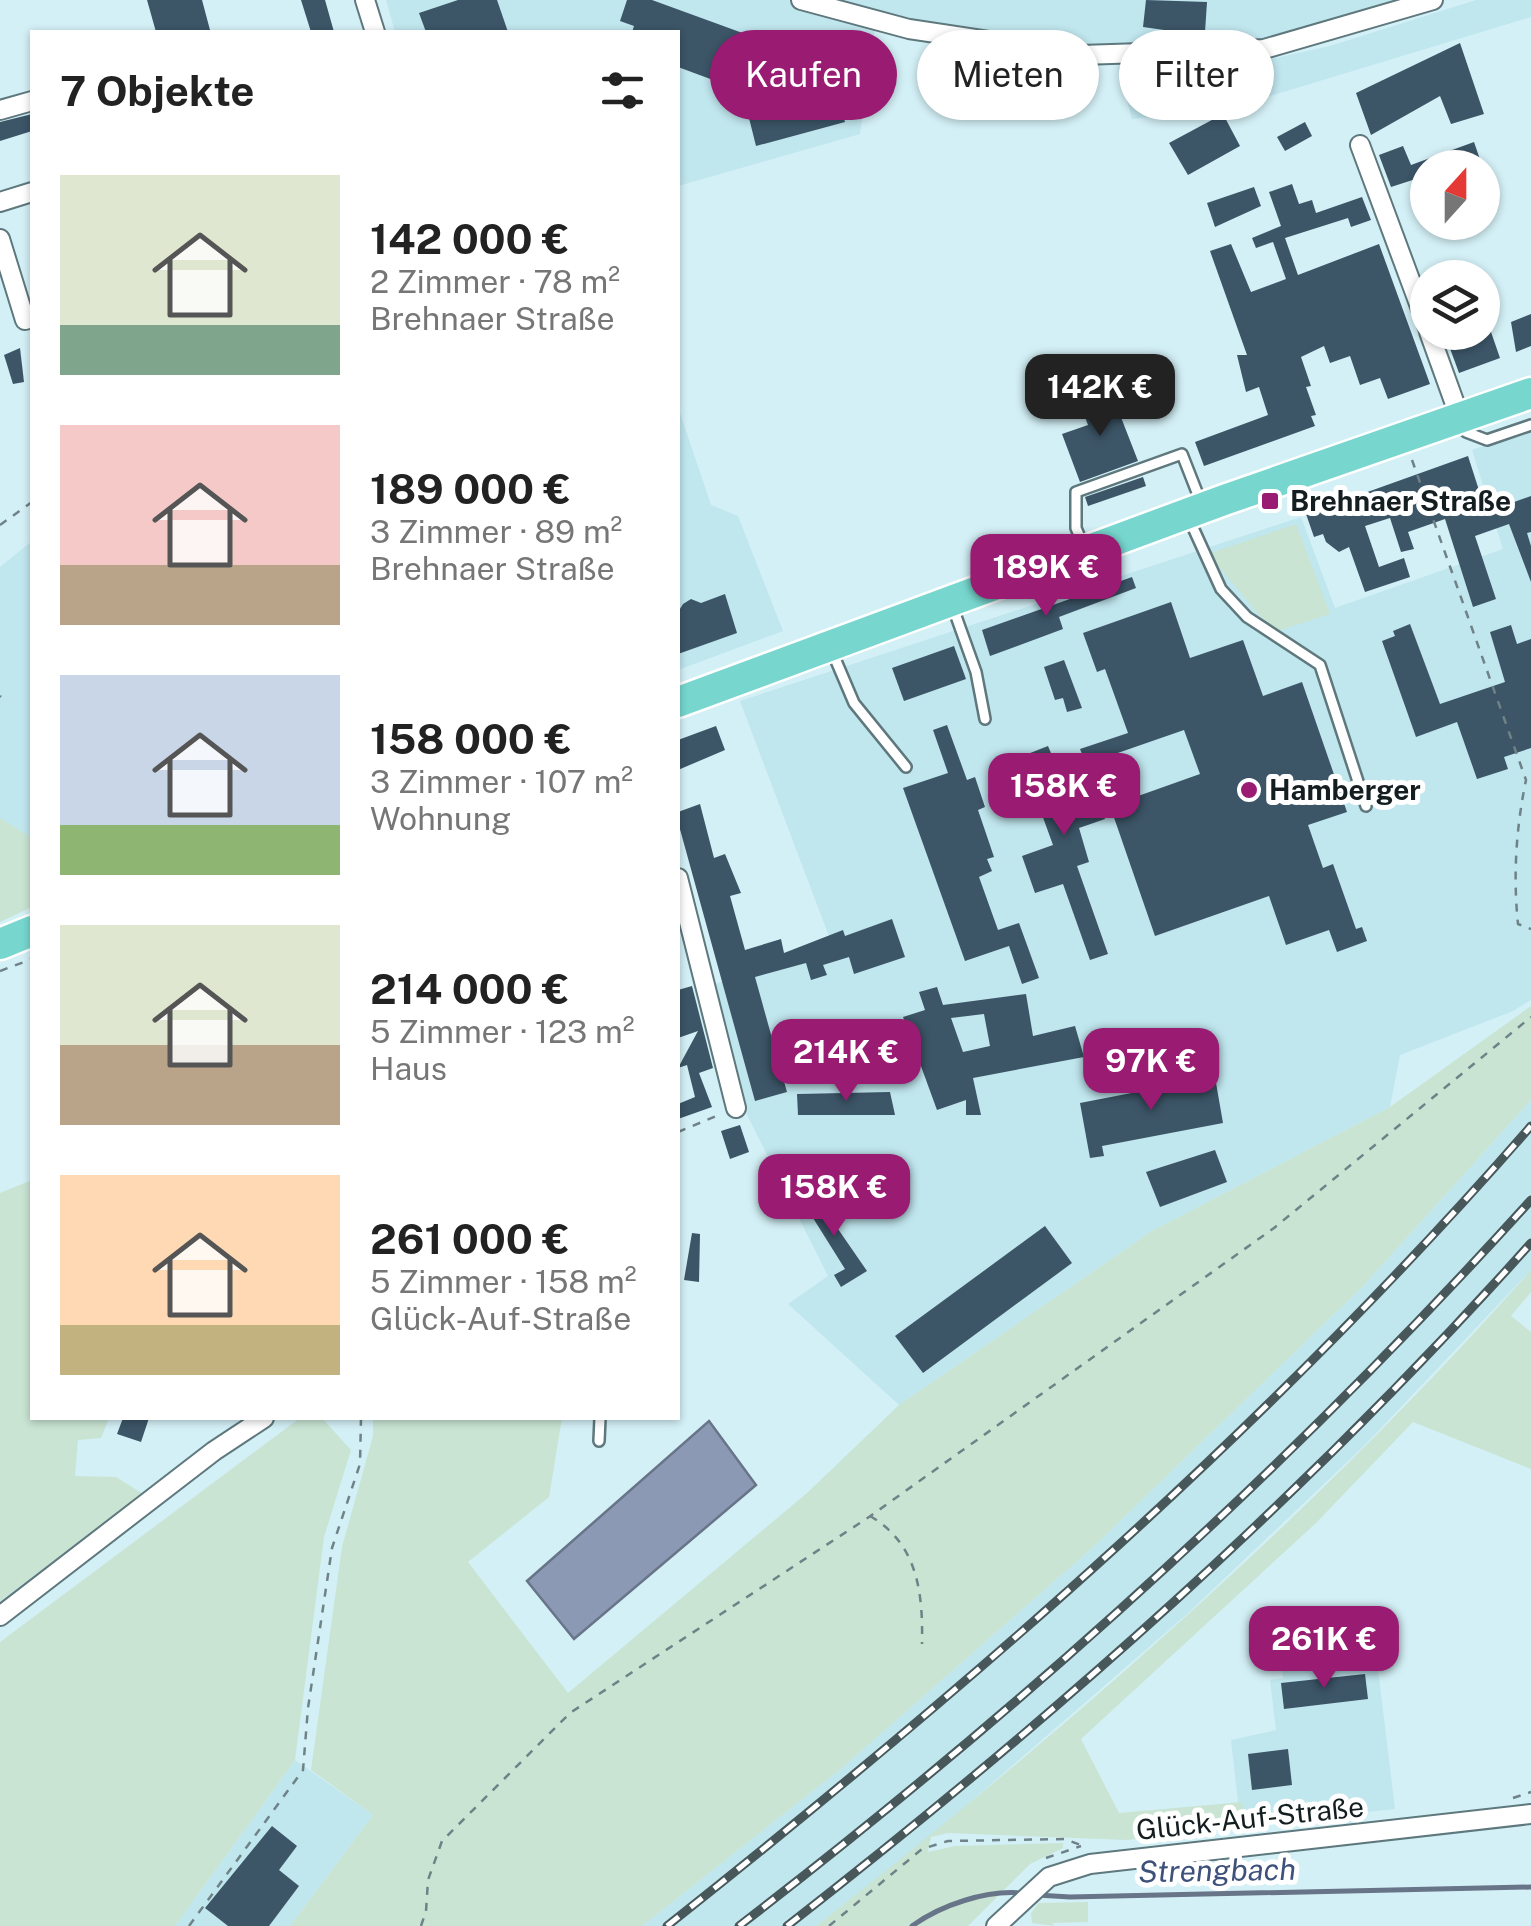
<!DOCTYPE html>
<html lang="de">
<head>
<meta charset="utf-8">
<style>
	body { margin:0; font-family:"Public Sans",sans-serif; background:#f2f2f2; color:#222; height:100vh; display:flex; flex-direction:column; font-size:38px; white-space:nowrap }
	* { box-sizing:border-box; margin:0 }
	p { font-size:32px; color:#767676 }
	.icon { flex:none; width:55px; height:55px; fill:none; stroke:currentColor; stroke-width:2; stroke-linecap:round; stroke-linejoin:round }
	.map { position:relative; flex:1; overflow:hidden }
	.panel { position:absolute; left:30px; top:30px; width:650px; height:1390px; display:flex; flex-direction:column; background:#fff; border-radius:0px; box-shadow:0 2px 8px #0004 }
	.panel>* { flex:none }
	.banner { position:absolute; left:710px; top:30px; width:670px; height:90px; display:flex; gap:20px }
	.needle { width:65px; rotate:21deg }
	.fabs { position:absolute; left:1410px; top:150px; display:grid; gap:20px }
	.fabs a { display:grid; place-items:center; width:90px; height:90px; border-radius:50%; background:#fff; box-shadow:0 2px 8px #0004; font-size:50px }
	.price { position:absolute; translate:-50% -85px; padding:0 22px; border-radius:20px; background:#991b72; color:#fff; font-size:32px; line-height:65px; filter:drop-shadow(0 2px 5px #0008) }
	.price::after { content:''; position:absolute; left:50%; top:60px; width:30px; height:22px; margin-left:-15px; background:inherit; clip-path:polygon(0 0,100% 0,50% 100%) }
	.price.selected { background:#222; color:#fff }
	ul { padding:0; list-style:none }
	li { display:flex; align-items:center; gap:30px; height:250px; padding:0 30px }
	li span { display:grid; place-items:center; flex:none; width:280px; height:200px; border-radius:0px; color:#555 }
	li>.icon { margin-inline-start:auto }
	span .icon { width:120px; height:120px; fill:#fffc; stroke-width:1 }
	li b { font-size:42px }
	h2 { display:flex; justify-content:space-between; align-items:center; height:120px; padding:0 30px; font-size:42px }
	.pill { padding:0 35px; border-radius:45px; background:#fff; box-shadow:0 2px 8px #0004; font-size:35px; line-height:90px }
	.pill.selected { background:#991b72; color:#fff }
	.map>svg:first-child { display:block }
	.built { fill:#c0e6ee }
	.green { fill:#c9e4d3 }
	.water { fill:#8c99b4; stroke:#687488; stroke-width:2.5 }
	.lines { fill:none; stroke-linecap:round; stroke-linejoin:round }
	.stream { stroke:#687488; stroke-width:5 }
	.building { fill:#3c5567; fill-rule:evenodd }
	.lane-casing { stroke:#5e787d; stroke-width:14 }
	.street-casing { stroke:#5e787d; stroke-width:22 }
	.primary-casing { stroke:#fff; stroke-width:35 }
	.path { stroke:#6f8287; stroke-width:2.5; stroke-dasharray:8 8; stroke-linecap:butt }
	.lane { stroke:#fff; stroke-width:9 }
	.street { stroke:#fff; stroke-width:18 }
	.primary { stroke:#77d7cf; stroke-width:30 }
	.rail-casing { stroke:#48575a; stroke-width:9 }
	.rail { stroke:#fff; stroke-width:5; stroke-dasharray:15; stroke-linecap:butt }
	.poi-dot { fill:#991b72; stroke:#fff; stroke-width:4 }
	.labels { text-anchor:middle; stroke-width:10; stroke-linejoin:round; paint-order:stroke }
	.poi-label { font-size:28px; font-weight:bold; fill:#141e21; stroke:#fff; text-anchor:start }
	.street-label { font-size:28px; fill:#141e21; stroke:#fff }
	.water-label { font-size:30px; font-style:italic; fill:#3e517a; stroke:#fff }
</style>
</head>
<body>
<div class="map">
<svg width="1531" height="1926" viewBox="0 0 1531 1926">
	<rect width="100%" height="100%" fill="#d3f0f6"/>
	<g class="built">
		<polygon points="386,0 1418,0 1246,45 1093,49 877,13 860,134 678,186 678,32 395,32"/>
		<polygon points="1476,0 1531,0 1531,17 1240,105 1132,119 1118,67 1266,60 1330,46"/>
		<polygon points="678,407 711,505 738,516 783,631 678,670"/>
		<polygon points="1531,429 1531,1000 1513,1011 1400,1055 1390,1107 1152,1231 899,1405 788,1304 828,1276 747,1115 713,985 830,939 740,701 1301,517 1335,608 1503,549 1472,450"/>
		<polygon points="32,541 32,838 0,818 0,567"/>
		<polygon points="1531,1100 1531,1270 1364,1446 1186,1615 930,1837 816,1926 642,1926 843,1767 1092,1548 1363,1286"/>
		<polygon points="1369,1652 1377,1661 1395,1809 1246,1825 1238,1802 1231,1740 1276,1730 1270,1680 1283,1678 1281,1662"/>
		<polygon points="295,1760 373,1815 290,1926 175,1926"/>
	</g>
	<g class="green">
		<polygon points="1296,524 1330,614 1274,632 1208,554"/>
		<polygon points="0,818 32,838 32,907 0,922"/>
		<polygon points="1531,1006 1531,1100 1363,1286 1092,1548 843,1767 642,1926 290,1926 373,1815 311,1770 342,1547 373,1436 373,1418 562,1418 549,1497 468,1562 568,1693 807,1493 899,1405 1152,1231 1390,1107"/>
		<polygon points="32,1180 32,1418 109,1418 101,1438 78,1440 75,1476 116,1477 143,1494 0,1601 0,1193"/>
		<path d="M1531,1270V1292L1511,1316L1531,1332V1469L1413,1422L1316,1523L1081,1739L1119,1813L1242,1802L1246,1825L1127,1840L948,1833L931,1837L928,1852L955,1846L1063,1843V1848L1030,1864L968,1926H816C1070,1727 1317,1512 1531,1270Z"/>
		<polygon points="300,1418 322,1418 351,1450 324,1537 295,1760 175,1926 0,1926 0,1642"/>
		<polygon points="1088,1902 1088,1922 1052,1923 1054,1926 1032,1923 1031,1913 1039,1903"/>
	</g>
	<polygon class="water" points="709,1421 756,1485 574,1639 527,1581"/>
	<g class="lines">
		<g class="stream">
			<polyline points="1037,1895 1070,1897 1531,1887"/>
			<path d="M912,1926C941,1905 986,1890 1021,1893"/>
		</g>
	</g>
	<g class="building">
		<polygon points="147,0 202,0 210,30 156,32"/>
		<polygon points="301,0 325,0 334,32 311,32"/>
		<polygon points="458,0 497,0 508,32 426,32 419,13"/>
		<polygon points="627,0 652,0 759,39 740,90 678,67 678,32 632,32 634,26 620,21"/>
		<polygon points="1146,0 1207,2 1205,32 1200,31 1199,35 1143,27"/>
		<polygon points="1460,43 1484,114 1451,124 1440,96 1371,135 1356,93"/>
		<polygon points="836,90 845,122 756,146 748,114"/>
		<polygon points="32,114 32,131 0,141 0,122"/>
		<polygon points="1223,114 1240,146 1188,175 1169,143"/>
		<polygon points="1305,122 1312,136 1285,151 1277,137"/>
		<polygon points="1474,142 1483,168 1428,168 1428,175 1391,187 1379,155 1403,146 1411,165"/>
		<polygon points="1292,184 1299,204 1312,200 1316,213 1362,197 1371,220 1351,227 1348,218 1285,238 1298,275 1379,244 1430,384 1388,399 1380,378 1360,385 1350,356 1330,363 1324,346 1301,357 1311,386 1306,387 1316,415 1311,416 1315,426 1204,466 1195,442 1268,415 1259,387 1246,392 1237,355 1247,355 1210,251 1231,244 1251,292 1286,279 1273,242 1256,248 1252,238 1281,226 1269,192"/>
		<polygon points="1254,187 1261,206 1215,227 1207,203"/>
		<polygon points="1531,314 1531,346 1516,352 1511,322"/>
		<polygon points="1444,332 1491,332 1500,358 1459,373"/>
		<polygon points="20,348 24,382 13,384 4,355"/>
		<polygon points="1110,389 1138,461 1080,482 1062,434 1088,425 1079,401"/>
		<polygon points="1468,456 1486,512 1531,496 1531,532 1527,533 1531,546 1531,582 1509,524 1475,536 1496,599 1473,607 1445,519 1408,532 1414,549 1401,552 1390,518 1365,526 1379,567 1404,558 1410,577 1365,592 1349,547 1339,552 1326,542 1323,534 1314,537 1306,514"/>
		<polygon points="1143,477 1146,486 1088,506 1085,497"/>
		<polygon points="1132,577 1136,588 1059,617 1063,629 990,656 982,630"/>
		<polygon points="725,594 737,633 678,654 678,612 683,604 691,599 701,603"/>
		<polygon points="1171,602 1190,658 1243,640 1263,696 1302,682 1347,812 1308,825 1323,868 1333,864 1356,929 1362,927 1367,941 1337,952 1329,930 1286,945 1269,896 1155,936 1110,806 1200,774 1184,730 1086,764 1080,749 1128,733 1105,669 1097,672 1083,633"/>
		<polygon points="1410,624 1440,704 1505,682 1490,632 1511,625 1517,644 1531,639 1531,748 1504,757 1508,769 1477,779 1457,722 1416,737 1382,641 1395,636 1393,631"/>
		<polygon points="954,646 966,679 904,701 892,668"/>
		<polygon points="1064,660 1082,708 1067,712 1063,698 1055,700 1044,667"/>
		<polygon points="947,725 967,780 975,777 985,807 978,810 994,857 987,859 992,871 979,877 998,930 1019,923 1039,978 1022,984 1009,946 965,961 903,788 948,773 933,730"/>
		<polygon points="716,726 725,750 678,770 678,740"/>
		<polygon points="1048,746 1062,779 1088,771 1105,819 1079,828 1089,862 1077,866 1108,954 1090,960 1063,884 1035,893 1022,856 1053,845 1041,812 1038,814 1020,757"/>
		<polygon points="700,804 714,858 725,854 741,893 730,896 745,950 781,939 784,953 843,930 845,936 892,919 905,957 854,974 849,957 823,965 827,975 811,980 806,963 755,977 787,1092 755,1101 678,822 678,812"/>
		<polygon points="692,986 713,1068 699,1073 712,1107 678,1119 678,1104 695,1097 687,1065 678,1068 698,1031 678,1038 678,990"/>
		<path d="M937,987L943,1005L1026,994L1033,1036L1075,1026L1084,1057L973,1078L981,1115H966V1100L937,1110L903,1017L925,1010L919,992ZM984,1014L990,1046L963,1052L951,1018Z"/>
		<polygon points="1164,1077 1166,1086 1215,1077 1223,1123 1102,1146 1104,1156 1090,1158 1080,1103 1152,1089 1150,1080"/>
		<polygon points="890,1092 895,1115 798,1115 797,1094"/>
		<polygon points="740,1125 749,1152 730,1159 721,1131"/>
		<polygon points="1215,1150 1227,1182 1160,1207 1146,1172"/>
		<polygon points="809,1187 867,1271 841,1287 834,1275 845,1269 798,1194"/>
		<polygon points="1045,1226 1072,1263 923,1373 895,1336"/>
		<polygon points="692,1233 700,1234 699,1282 684,1280"/>
		<polygon points="123,1418 149,1418 141,1442 117,1434"/>
		<polygon points="1365,1674 1368,1699 1284,1709 1281,1683"/>
		<polygon points="1288,1749 1292,1785 1252,1790 1248,1754"/>
		<polygon points="272,1826 297,1846 279,1870 299,1886 269,1926 228,1926 205,1908"/>
	</g>
	<g class="lines">
		<defs>
			<g id="lane">
				<polyline points="1461,421 1466,432 1487,440 1531,425"/>
				<polyline points="1190,521 1221,589 1247,617 1320,665 1366,806"/>
				<polyline points="1084,547 1076,528 1076,492 1182,454 1202,505"/>
				<polyline points="952,605 976,672 985,719"/>
				<polyline points="831,649 854,703 906,767"/>
				<polyline points="599,1441 600,1418"/>
			</g>
			<g id="street">
				<polyline points="365,0 375,32"/>
				<polyline points="801,0 909,29 1081,55 1264,49 1433,0"/>
				<polyline points="0,110 32,101"/>
				<polyline points="1360,145 1428,328"/>
				<polyline points="0,202 32,192"/>
				<polyline points="0,239 25,320 32,318"/>
				<polyline points="1429,332 1460,418"/>
				<polyline points="678,878 736,1108"/>
				<polyline points="0,1616 214,1451 264,1418"/>
				<polyline points="996,1926 1049,1877 1090,1864 1531,1814"/>
			</g>
			<g id="primary">
				<polyline points="678,702 1224,500 1531,393"/>
				<polyline points="0,944 32,931"/>
			</g>
		</defs>
		<use href="#lane" class="lane-casing"/>
		<use href="#street" class="street-casing"/>
		<use href="#primary" class="primary-casing"/>
		<g class="path">
			<path d="M1412,460L1526,780C1516,828 1513,876 1518,924L1531,929"/>
			<polyline points="0,525 32,502"/>
			<polyline points="0,696 1,697"/>
			<polyline points="0,971 32,959"/>
			<polyline points="678,1132 721,1114"/>
			<path d="M870,1516C918,1544 923,1593 922,1644"/>
			<polyline points="1513,1798 1531,1792"/>
			<polyline points="1046,1858 1081,1846"/>
			<polyline points="189,1926 303,1770 308,1708 332,1548 360,1464 361,1418"/>
			<polyline points="421,1926 426,1911 428,1880 442,1841 570,1713 869,1517 1274,1228 1531,1017"/>
			<polyline points="829,1926 922,1849 948,1841 1065,1839 1083,1846"/>
		</g>
		<use href="#lane" class="lane"/>
		<use href="#street" class="street"/>
		<use href="#primary" class="primary"/>
		<defs>
			<g id="rail">
				<path d="M667,1926C976,1681 1272,1424 1531,1126"/>
				<path d="M739,1926C1024,1707 1290,1467 1531,1200"/>
				<path d="M787,1926C1053,1719 1306,1495 1531,1243"/>
			</g>
		</defs>
		<use href="#rail" class="rail-casing"/>
		<use href="#rail" class="rail"/>
	</g>
	<g class="poi-dot">
		<rect x="1260" y="491" width="20" height="20" rx="5"/>
		<circle cx="1249" cy="790" r="10"/>
	</g>
	<g class="labels">
		<g class="poi-label">
			<text x="1290" y="511">Brehnaer Straße</text>
			<text x="1269" y="800">Hamberger</text>
		</g>
		<g class="street-label">
			<text transform="translate(1250 1818) rotate(-6)" y="10">Glück-Auf-Straße</text>
		</g>
		<g class="water-label">
			<text transform="translate(1217 1871) rotate(-1)" y="10">Strengbach</text>
		</g>
	</g>
</svg>
<div class="fabs">
<a><svg class="needle" viewBox="-14 -14 28 28"><path d="M0-13l5 13h-10z" fill="#e53935"/><path d="M0 13l5-13h-10z" fill="#767676"/></svg></a>
<a><svg class="icon" aria-label="layers" viewBox="0 0 24 24"><path d="M12 4l9 5-9 5-9-5zM3 14l9 5 9-5"/></svg></a>
</div>
<b class="price selected" style="left:1100px;top:439px">142K €</b>
<b class="price" style="left:1046px;top:619px">189K €</b>
<b class="price" style="left:1064px;top:838px">158K €</b>
<b class="price" style="left:846px;top:1104px">214K €</b>
<b class="price" style="left:1151px;top:1113px">97K €</b>
<b class="price" style="left:834px;top:1239px">158K €</b>
<b class="price" style="left:1324px;top:1691px">261K €</b>
<div class="banner">
<a class="pill selected">Kaufen</a>
<a class="pill">Mieten</a>
<a class="pill">Filter</a>
</div>
<section class="panel">
<h2>7 Objekte<svg class="icon" aria-label="filters" viewBox="0 0 24 24"><path d="M4 7h16M4 17h16"/><circle cx="9" cy="7" r="2"/><circle cx="15" cy="17" r="2"/></svg></h2>
<ul>
<li><span style="background:linear-gradient(#dfe7d0 75%,#7fa58c 0)"><svg class="icon" aria-label="home" viewBox="0 0 24 24"><path d="M3 11l9-7 9 7M6 9v11h12V9"/></svg></span><div><b>142 000 €</b><p>2 Zimmer · 78 m²</p><p>Brehnaer Straße</p></div></li>
<li><span style="background:linear-gradient(#f6c9c9 70%,#b9a48a 0)"><svg class="icon" aria-label="home" viewBox="0 0 24 24"><path d="M3 11l9-7 9 7M6 9v11h12V9"/></svg></span><div><b>189 000 €</b><p>3 Zimmer · 89 m²</p><p>Brehnaer Straße</p></div></li>
<li><span style="background:linear-gradient(#c9d6e8 75%,#8fb573 0)"><svg class="icon" aria-label="home" viewBox="0 0 24 24"><path d="M3 11l9-7 9 7M6 9v11h12V9"/></svg></span><div><b>158 000 €</b><p>3 Zimmer · 107 m²</p><p>Wohnung</p></div></li>
<li><span style="background:linear-gradient(#dfe7d0 60%,#b9a48a 0)"><svg class="icon" aria-label="home" viewBox="0 0 24 24"><path d="M3 11l9-7 9 7M6 9v11h12V9"/></svg></span><div><b>214 000 €</b><p>5 Zimmer · 123 m²</p><p>Haus</p></div></li>
<li><span style="background:linear-gradient(#ffd9b3 75%,#c2b280 0)"><svg class="icon" aria-label="home" viewBox="0 0 24 24"><path d="M3 11l9-7 9 7M6 9v11h12V9"/></svg></span><div><b>261 000 €</b><p>5 Zimmer · 158 m²</p><p>Glück-Auf-Straße</p></div></li>
</ul>
</section>
</div>
</body>
</html>
